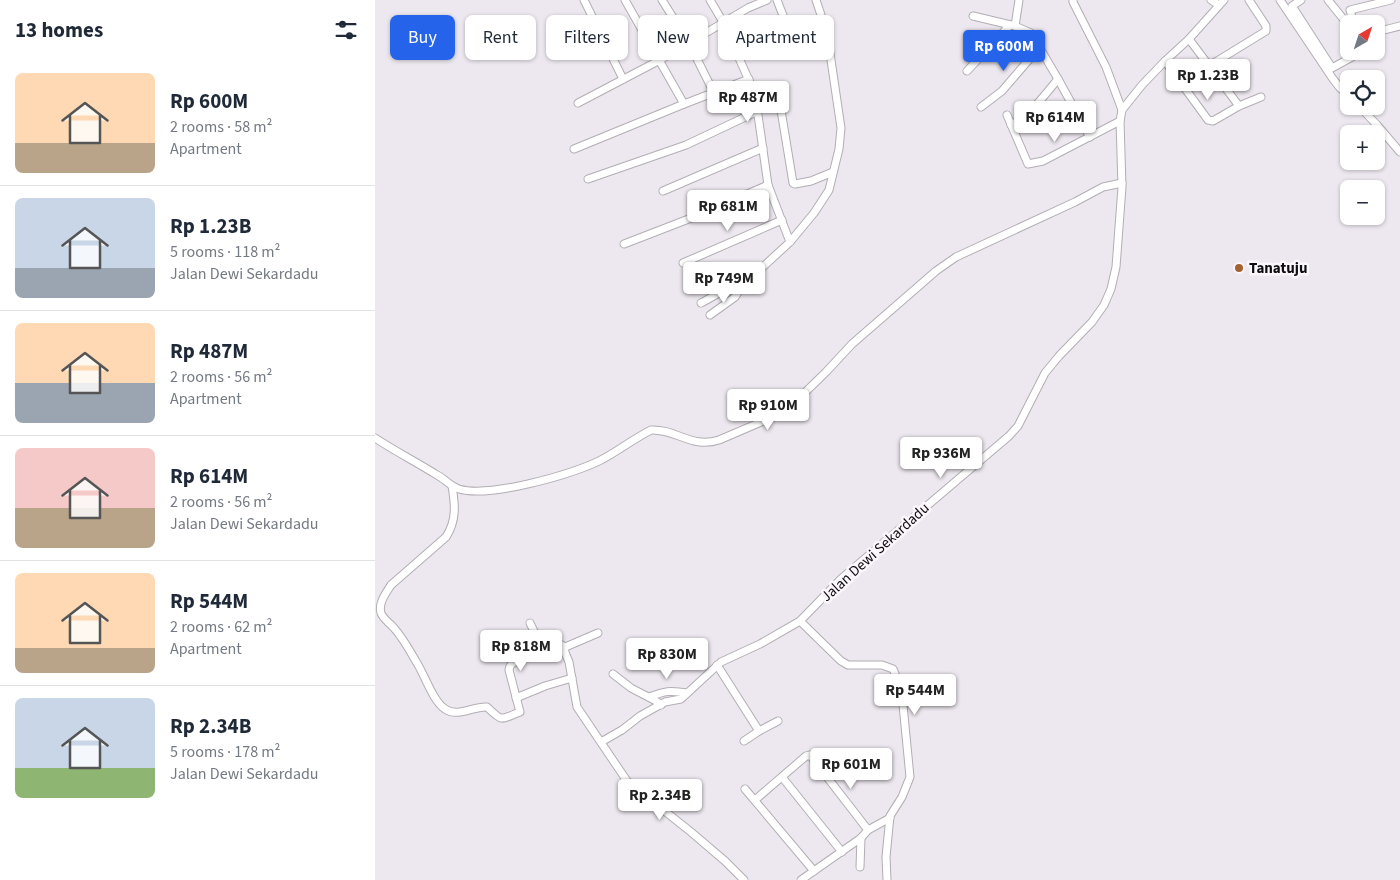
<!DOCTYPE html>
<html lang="en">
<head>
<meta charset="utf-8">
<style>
	body { margin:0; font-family:"Source Sans 3",sans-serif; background:#f2f2f3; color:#1f2937; height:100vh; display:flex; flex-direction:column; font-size:19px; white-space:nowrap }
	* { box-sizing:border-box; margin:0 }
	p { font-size:16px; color:#747a83 }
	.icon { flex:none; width:28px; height:28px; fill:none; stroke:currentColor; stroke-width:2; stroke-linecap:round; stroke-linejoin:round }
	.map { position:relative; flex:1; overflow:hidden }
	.drawer { display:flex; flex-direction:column; background:#fff; width:375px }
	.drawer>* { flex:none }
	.banner { position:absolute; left:15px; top:15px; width:475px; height:45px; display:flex; gap:10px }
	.needle { width:32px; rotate:39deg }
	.fabs { position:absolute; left:965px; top:15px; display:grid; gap:10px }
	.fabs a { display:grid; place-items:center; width:45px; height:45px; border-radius:8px; background:#fff; box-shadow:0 1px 4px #0004; font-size:25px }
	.price { position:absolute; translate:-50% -42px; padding:0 11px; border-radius:5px; background:#fff; color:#222; font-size:16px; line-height:32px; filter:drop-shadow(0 1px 2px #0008) }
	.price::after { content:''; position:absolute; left:50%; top:30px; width:15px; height:11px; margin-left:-8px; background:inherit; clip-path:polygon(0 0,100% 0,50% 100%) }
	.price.active { background:#2563eb; color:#fff }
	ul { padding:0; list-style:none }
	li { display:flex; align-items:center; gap:15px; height:125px; padding:0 15px }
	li+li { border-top:1px solid #e0e1e3 }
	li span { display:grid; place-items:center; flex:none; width:140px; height:100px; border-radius:8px; color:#555 }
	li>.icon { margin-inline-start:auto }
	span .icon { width:60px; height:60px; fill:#fffc; stroke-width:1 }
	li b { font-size:21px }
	h2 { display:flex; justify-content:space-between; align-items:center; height:60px; padding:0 15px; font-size:21px }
	.chip { padding:0 18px; border-radius:8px; background:#fff; box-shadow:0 1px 4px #0004; font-size:18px; line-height:45px }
	.chip.active { background:#2563eb; color:#fff }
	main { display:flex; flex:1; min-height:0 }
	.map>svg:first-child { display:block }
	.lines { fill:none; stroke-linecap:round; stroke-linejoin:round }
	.minor-casing { stroke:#b2aeb4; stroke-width:9 }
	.minor { stroke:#fff; stroke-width:7 }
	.poi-dot { fill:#a56231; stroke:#faf6fc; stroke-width:2 }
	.labels { text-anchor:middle; stroke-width:5; stroke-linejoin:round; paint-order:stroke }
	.poi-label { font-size:15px; font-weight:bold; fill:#0f0d0f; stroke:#faf6fc; text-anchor:start }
	.street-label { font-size:15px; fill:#0f0d0f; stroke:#faf6fc }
</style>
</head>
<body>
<main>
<section class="drawer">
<h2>13 homes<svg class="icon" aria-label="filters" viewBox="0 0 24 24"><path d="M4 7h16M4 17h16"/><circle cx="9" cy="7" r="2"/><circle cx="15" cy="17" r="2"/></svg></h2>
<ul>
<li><span style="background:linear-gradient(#ffd9b3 70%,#b9a48a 0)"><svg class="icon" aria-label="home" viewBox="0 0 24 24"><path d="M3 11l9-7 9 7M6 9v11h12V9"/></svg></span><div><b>Rp 600M</b><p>2 rooms · 58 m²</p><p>Apartment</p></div></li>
<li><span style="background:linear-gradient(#c9d6e8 70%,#9aa5b1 0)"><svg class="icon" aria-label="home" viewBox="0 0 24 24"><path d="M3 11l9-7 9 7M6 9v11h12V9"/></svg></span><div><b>Rp 1.23B</b><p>5 rooms · 118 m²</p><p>Jalan Dewi Sekardadu</p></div></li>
<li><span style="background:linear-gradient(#ffd9b3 60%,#9aa5b1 0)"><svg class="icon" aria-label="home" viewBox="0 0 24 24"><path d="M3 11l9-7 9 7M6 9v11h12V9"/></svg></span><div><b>Rp 487M</b><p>2 rooms · 56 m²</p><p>Apartment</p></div></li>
<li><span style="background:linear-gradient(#f6c9c9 60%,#b9a48a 0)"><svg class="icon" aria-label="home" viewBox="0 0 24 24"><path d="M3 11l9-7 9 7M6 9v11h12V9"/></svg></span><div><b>Rp 614M</b><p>2 rooms · 56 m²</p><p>Jalan Dewi Sekardadu</p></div></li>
<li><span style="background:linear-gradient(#ffd9b3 75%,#b9a48a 0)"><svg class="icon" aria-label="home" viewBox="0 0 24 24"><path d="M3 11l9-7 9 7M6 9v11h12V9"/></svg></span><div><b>Rp 544M</b><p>2 rooms · 62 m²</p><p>Apartment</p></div></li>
<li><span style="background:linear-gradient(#c9d6e8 70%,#8fb573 0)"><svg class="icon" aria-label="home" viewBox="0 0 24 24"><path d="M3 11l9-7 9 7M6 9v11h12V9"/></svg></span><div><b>Rp 2.34B</b><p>5 rooms · 178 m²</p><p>Jalan Dewi Sekardadu</p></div></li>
</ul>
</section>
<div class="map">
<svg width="1025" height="880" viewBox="0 0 1025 880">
	<rect width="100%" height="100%" fill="#ede8ef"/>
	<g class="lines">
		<defs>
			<g id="minor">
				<polyline points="209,0 248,79"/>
				<polyline points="250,0 309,104"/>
				<polyline points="287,0 314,43 339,93"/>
				<polyline points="335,0 348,22 380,94 393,185 415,242"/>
				<polyline points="402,0 421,49"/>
				<polyline points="698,0 698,2 731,67 747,110"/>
				<polyline points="836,0 844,5"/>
				<polyline points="905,0 958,79 965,88 974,96"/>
				<polyline points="926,0 917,6 957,68 988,51"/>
				<polyline points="953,0 974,26"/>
				<polyline points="598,16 640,26 656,33 683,79 715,137"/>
				<polyline points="982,24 977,17 975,10 1016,0"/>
				<polyline points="640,26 644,0"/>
				<polyline points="1001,32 1025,26"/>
				<polyline points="814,39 864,106"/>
				<polyline points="790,61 833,120 838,121 864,106 886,97"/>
				<polyline points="834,66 891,31 891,26 874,0"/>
				<polyline points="592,71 635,25"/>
				<polyline points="380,94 401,91 403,92 418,183 420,184 436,181 458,172"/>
				<polyline points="203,103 285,60 373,8 392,0"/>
				<polyline points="984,106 1002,125 1025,152"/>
				<polyline points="606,107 627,91 664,48"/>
				<polyline points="632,115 653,164 668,161 745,121"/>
				<path d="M636,125C656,114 669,96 683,79"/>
				<polyline points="199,149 309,104 374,79"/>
				<polyline points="213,179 311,145 383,111"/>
				<polyline points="288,191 388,148"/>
				<polyline points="249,244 324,215 393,185"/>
				<polyline points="308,263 407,220"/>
				<path d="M326,303C338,297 353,286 367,286"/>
				<polyline points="335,315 360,297 367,286 415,242 439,213 454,190 464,149 466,128 452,33 441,0"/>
				<path d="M0,438C20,451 41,462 62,475C70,479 75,486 84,489C115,498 194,475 224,461C242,452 258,439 276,430C302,429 317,449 344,440L405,414L415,407L451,372L477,344L561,271L581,257L700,202L728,187L747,183"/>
				<path d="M77,486C80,504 82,520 71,537L16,585C11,593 3,603 6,613C8,619 15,623 19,628C28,638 35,651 42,663C50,676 58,701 70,709C83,718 98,706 112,707C128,722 124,720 145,712L134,670L135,666L138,663L184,644L187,645L194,662L202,707L252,781L316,832L350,861L369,880"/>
				<polyline points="425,621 466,661 473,665 507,665 518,669 525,686 528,705 535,777 527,797 515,816 511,857 512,880"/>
				<polyline points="155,623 168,650"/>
				<polyline points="188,648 223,633"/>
				<polyline points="342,665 384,731 403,721"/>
				<polyline points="238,674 256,688 281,701 286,705"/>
				<path d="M274,697C290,691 295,690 312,693"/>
				<polyline points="141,698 170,686 197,678"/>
				<polyline points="369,741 384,731"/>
				<polyline points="226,742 247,730 265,716 290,702 306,699 346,662 385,644 425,621 466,579 634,436 643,426 670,373 684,356 717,322 729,305 736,289 741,267 747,187 745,121 747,110 767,85 790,61 814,39 849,0"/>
				<polyline points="407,777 467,852"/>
				<polyline points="370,789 439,871"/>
				<polyline points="380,800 431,756 435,755 493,830 486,838 426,880"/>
				<polyline points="493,830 515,818"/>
				<polyline points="485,867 486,838"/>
			</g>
		</defs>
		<use href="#minor" class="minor-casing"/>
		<use href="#minor" class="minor"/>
	</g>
	<circle class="poi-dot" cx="864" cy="268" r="5"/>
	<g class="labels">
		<g class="poi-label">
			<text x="874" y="273">Tanatuju</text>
		</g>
		<g class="street-label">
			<text transform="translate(500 552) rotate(-42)" y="5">Jalan Dewi Sekardadu</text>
		</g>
	</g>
</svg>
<div class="fabs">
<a><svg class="needle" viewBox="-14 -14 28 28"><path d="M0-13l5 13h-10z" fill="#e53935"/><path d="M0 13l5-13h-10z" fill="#747a83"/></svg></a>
<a><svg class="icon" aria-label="locate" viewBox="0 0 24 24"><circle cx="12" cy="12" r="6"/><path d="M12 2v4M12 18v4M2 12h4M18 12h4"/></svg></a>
<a>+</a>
<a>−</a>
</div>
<b class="price active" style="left:629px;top:72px">Rp 600M</b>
<b class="price" style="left:833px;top:101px">Rp 1.23B</b>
<b class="price" style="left:373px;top:123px">Rp 487M</b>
<b class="price" style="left:680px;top:143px">Rp 614M</b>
<b class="price" style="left:353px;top:232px">Rp 681M</b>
<b class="price" style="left:349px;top:304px">Rp 749M</b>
<b class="price" style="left:393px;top:431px">Rp 910M</b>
<b class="price" style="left:566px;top:479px">Rp 936M</b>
<b class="price" style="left:146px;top:672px">Rp 818M</b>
<b class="price" style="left:292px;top:680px">Rp 830M</b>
<b class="price" style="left:540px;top:716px">Rp 544M</b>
<b class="price" style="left:476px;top:790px">Rp 601M</b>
<b class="price" style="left:285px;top:821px">Rp 2.34B</b>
<div class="banner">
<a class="chip active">Buy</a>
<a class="chip">Rent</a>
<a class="chip">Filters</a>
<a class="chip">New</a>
<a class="chip">Apartment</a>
</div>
</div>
</main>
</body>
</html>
